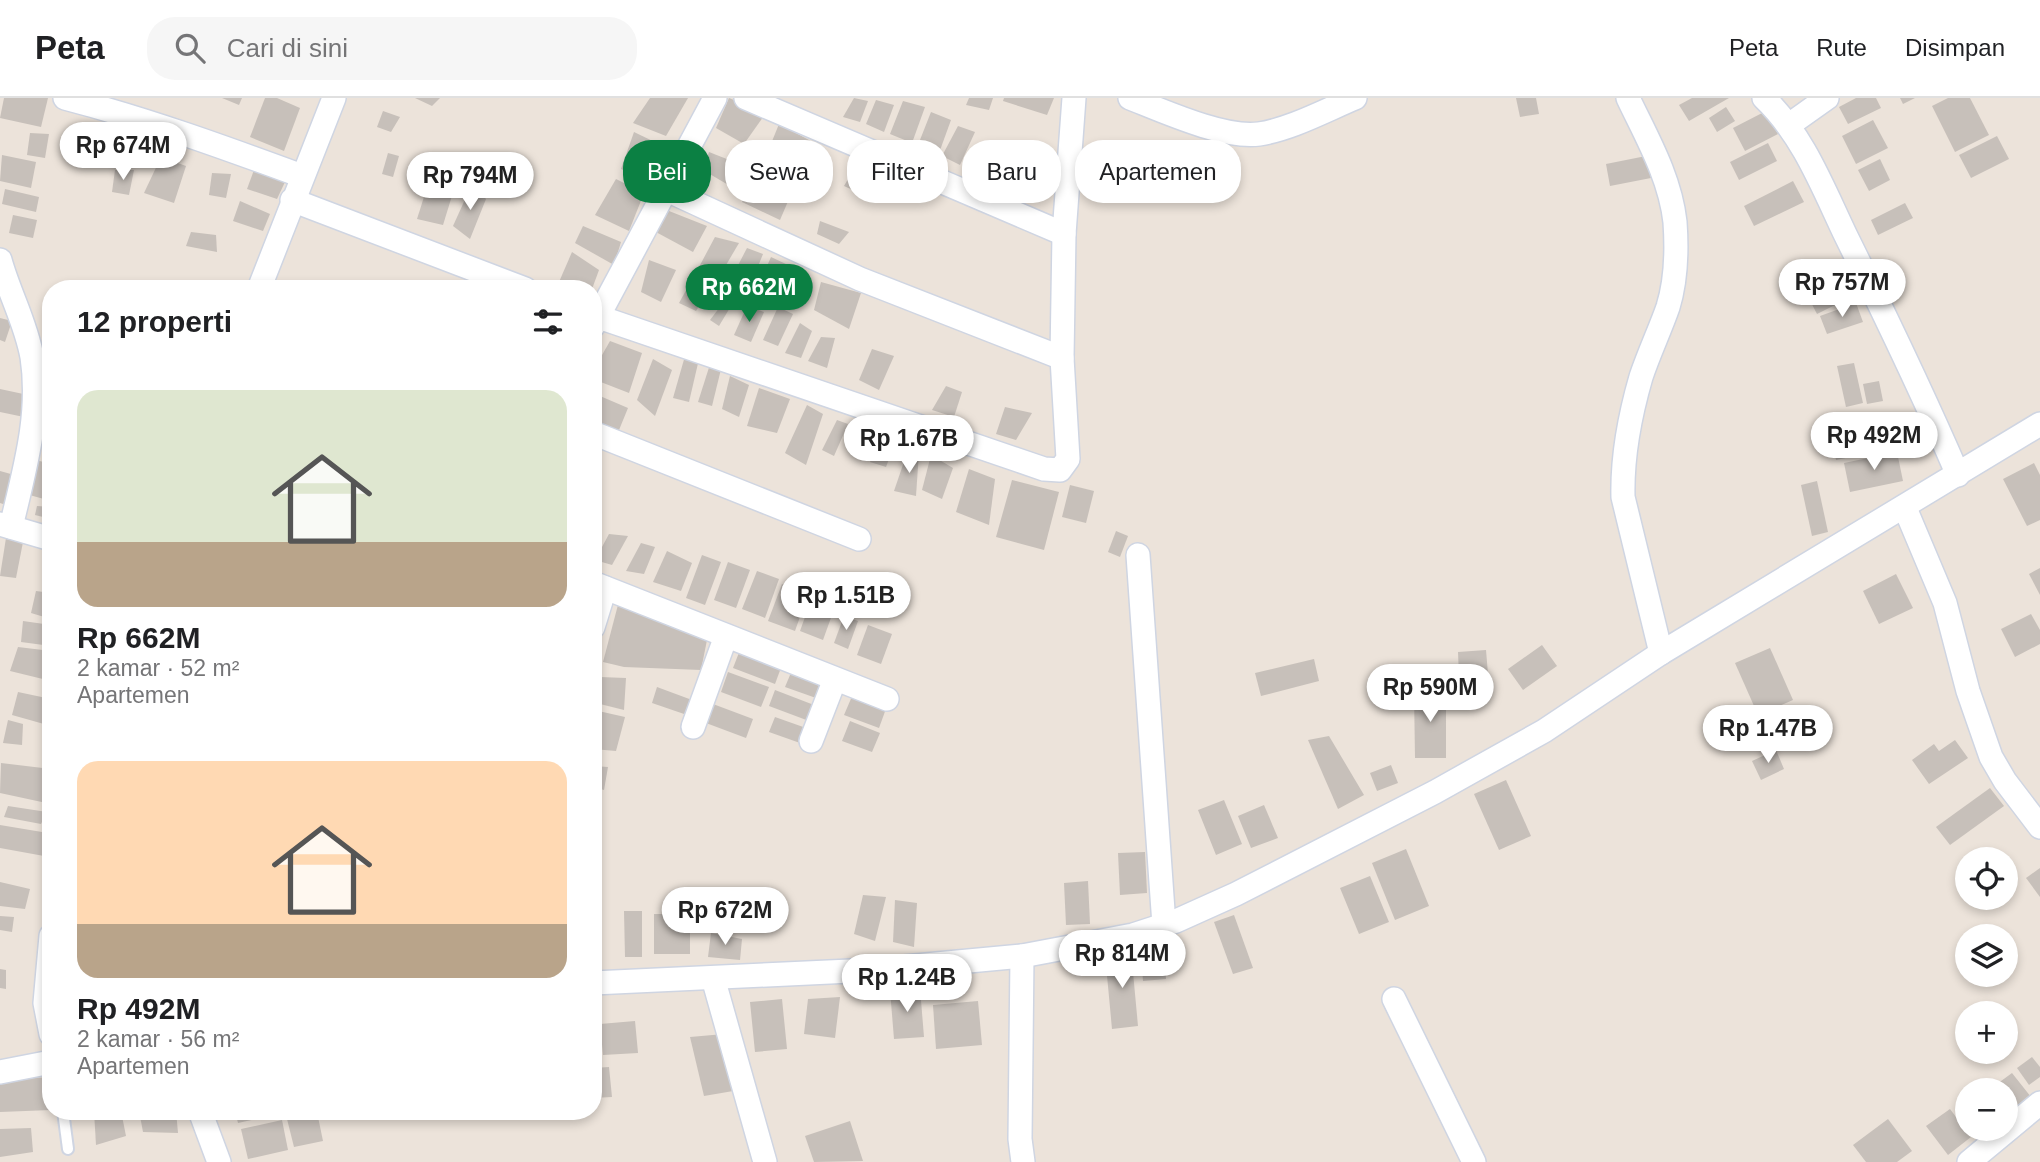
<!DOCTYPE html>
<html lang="id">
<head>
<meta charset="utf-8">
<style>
	body { margin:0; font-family:Helvetica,sans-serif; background:#f6f6f6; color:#202124; height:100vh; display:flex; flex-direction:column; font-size:26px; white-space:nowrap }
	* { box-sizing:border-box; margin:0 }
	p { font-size:23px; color:#757577 }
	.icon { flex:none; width:38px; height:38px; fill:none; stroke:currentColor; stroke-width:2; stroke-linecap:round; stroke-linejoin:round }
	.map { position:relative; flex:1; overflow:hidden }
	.details { position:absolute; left:42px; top:182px; width:560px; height:840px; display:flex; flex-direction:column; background:#fff; border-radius:28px; box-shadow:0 4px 10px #0003 }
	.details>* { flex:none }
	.hud { position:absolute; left:623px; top:42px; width:665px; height:63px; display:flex; gap:14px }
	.controls { position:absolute; left:1955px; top:749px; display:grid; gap:14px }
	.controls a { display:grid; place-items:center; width:63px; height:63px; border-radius:50%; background:#fff; box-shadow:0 4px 10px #0003; font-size:35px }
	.price { position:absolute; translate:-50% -60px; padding:0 16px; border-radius:24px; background:#fff; color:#222; font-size:23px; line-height:46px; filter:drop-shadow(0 2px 4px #0008) }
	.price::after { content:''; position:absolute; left:50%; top:42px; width:21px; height:16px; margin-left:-10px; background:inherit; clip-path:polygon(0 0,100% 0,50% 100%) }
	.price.selected { background:#0b8043; color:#fff }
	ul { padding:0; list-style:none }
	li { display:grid; align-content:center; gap:14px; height:371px; padding:0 35px }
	li span { display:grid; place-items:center; height:217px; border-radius:21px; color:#555 }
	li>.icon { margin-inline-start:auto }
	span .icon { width:126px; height:126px; fill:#fffc; stroke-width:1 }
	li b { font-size:30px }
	h2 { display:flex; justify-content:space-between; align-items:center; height:84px; padding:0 35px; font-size:30px }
	.tag { padding:0 24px; border-radius:28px; background:#fff; box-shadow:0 4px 10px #0003; font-size:24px; line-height:63px }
	.tag.selected { background:#0b8043; color:#fff }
	header { display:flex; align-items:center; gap:42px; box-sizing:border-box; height:98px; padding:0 35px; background:#fff; border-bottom:2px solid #e0e0e0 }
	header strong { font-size:33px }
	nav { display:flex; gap:38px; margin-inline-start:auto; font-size:24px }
	.search { width:490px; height:63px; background:#f6f6f6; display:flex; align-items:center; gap:18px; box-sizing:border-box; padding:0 24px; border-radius:28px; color:#757577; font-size:26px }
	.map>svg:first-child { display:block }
	.building { fill:#c7c0ba }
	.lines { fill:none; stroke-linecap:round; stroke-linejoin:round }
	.service-casing { stroke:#cfd5e2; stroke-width:14 }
	.minor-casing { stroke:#cfd5e2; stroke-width:26 }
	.service { stroke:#fff; stroke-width:10 }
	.minor { stroke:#fff; stroke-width:23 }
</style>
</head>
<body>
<header>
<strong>Peta</strong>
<div class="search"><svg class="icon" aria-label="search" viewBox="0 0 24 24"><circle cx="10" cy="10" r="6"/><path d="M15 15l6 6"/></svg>Cari di sini</div>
<nav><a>Peta</a><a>Rute</a><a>Disimpan</a></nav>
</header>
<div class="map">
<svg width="2040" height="1064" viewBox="0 0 2040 1064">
	<rect width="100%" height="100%" fill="#ece3da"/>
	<g class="building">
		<polygon points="4,0 48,0 41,29 0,20"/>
		<polygon points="222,0 242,0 239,7"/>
		<polygon points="265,0 277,0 300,10 284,53 250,39"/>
		<polygon points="415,0 440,0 432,8"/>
		<polygon points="650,0 688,0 666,38 633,25"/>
		<polygon points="729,0 766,15 744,46 716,30"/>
		<polygon points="854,0 868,3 860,24 843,19"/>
		<polygon points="969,0 993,0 989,12 966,7"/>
		<polygon points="1004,0 1054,0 1047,17 1003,3"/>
		<polygon points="1516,0 1536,0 1539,16 1520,19"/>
		<polygon points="1692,0 1729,0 1689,23 1679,7"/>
		<polygon points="1856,0 1876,0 1881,10 1848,26 1839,9"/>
		<polygon points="1900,0 1915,0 1903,6"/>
		<polygon points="1948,0 1970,0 1989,37 1955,54 1932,8"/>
		<polygon points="876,2 894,7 884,34 866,26"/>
		<polygon points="903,3 925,9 912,45 890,36"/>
		<polygon points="1726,9 1735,23 1717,34 1709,20"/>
		<polygon points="383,13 400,19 391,34 377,29"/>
		<polygon points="1766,13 1778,36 1745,53 1733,30"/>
		<polygon points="931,14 951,22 939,55 918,47"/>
		<polygon points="1873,22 1888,50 1856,66 1842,38"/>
		<polygon points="779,26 826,51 811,91 762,68"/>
		<polygon points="958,28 975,34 960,67 942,58"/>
		<polygon points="634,34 663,48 649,83 621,71"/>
		<polygon points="30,35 49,36 45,60 27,57"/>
		<polygon points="1997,38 2009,61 1971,80 1959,57"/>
		<polygon points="1768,45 1777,63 1739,82 1730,64"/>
		<polygon points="709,54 742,67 730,88 703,72"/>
		<polygon points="388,55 399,58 393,79 382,76"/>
		<polygon points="2,57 36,64 31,90 0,83"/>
		<polygon points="1646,58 1651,80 1610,88 1606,66"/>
		<polygon points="161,59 186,68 174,105 144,95"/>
		<polygon points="1880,61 1890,82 1869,93 1858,72"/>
		<polygon points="859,62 888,80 879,104 844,88"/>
		<polygon points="115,72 134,72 129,97 112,94"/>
		<polygon points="254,72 285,84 277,101 247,91"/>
		<polygon points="212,75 231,76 226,100 209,97"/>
		<polygon points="753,77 792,94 780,122 742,104"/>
		<polygon points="430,80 455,88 443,127 417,121"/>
		<polygon points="616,81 644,95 629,133 595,117"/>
		<polygon points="1793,83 1804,104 1754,128 1744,108"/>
		<polygon points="472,86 486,101 470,141 453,128"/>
		<polygon points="5,91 39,99 36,114 2,106"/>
		<polygon points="240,103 270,116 263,133 233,123"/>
		<polygon points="1905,105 1913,120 1878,137 1871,122"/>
		<polygon points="669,113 707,128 693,154 654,133"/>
		<polygon points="13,117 37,122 33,140 9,135"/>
		<polygon points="820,123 849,134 839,146 817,136"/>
		<polygon points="583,128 621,144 614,167 575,145"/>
		<polygon points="191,134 216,137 217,154 186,148"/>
		<polygon points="715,139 739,145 719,179 699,169"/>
		<polygon points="747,150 763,156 750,188 733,177"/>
		<polygon points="572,154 599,172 592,191 574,191 559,184"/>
		<polygon points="771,159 788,167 773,200 755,196"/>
		<polygon points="649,162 676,172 661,204 641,194"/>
		<polygon points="1837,166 1853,198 1817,216 1801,185"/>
		<polygon points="821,184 861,195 849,231 814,212"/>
		<polygon points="689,187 708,194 696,213 679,205"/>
		<polygon points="726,201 734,203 719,228 710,222"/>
		<polygon points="1856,205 1863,224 1827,236 1820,218"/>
		<polygon points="747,208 764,214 751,244 734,237"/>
		<polygon points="778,209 793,216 778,248 763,242"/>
		<polygon points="0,220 12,223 5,244 0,242"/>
		<polygon points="800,225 812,233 801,260 785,255"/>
		<polygon points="821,239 835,240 827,270 808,263"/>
		<polygon points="610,243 642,255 629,295 593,281 593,273"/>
		<polygon points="872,251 894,258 879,292 859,282"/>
		<polygon points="685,258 699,261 689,304 673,300"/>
		<polygon points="712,260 723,263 712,308 698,304"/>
		<polygon points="653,261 672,272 655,318 637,302"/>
		<polygon points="1854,265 1863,305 1846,309 1837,268"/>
		<polygon points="730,278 749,287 739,319 722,311"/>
		<polygon points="1879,283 1883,303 1867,306 1863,286"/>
		<polygon points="946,288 962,294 954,319 932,312"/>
		<polygon points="759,290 790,301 777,335 747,328"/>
		<polygon points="0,291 28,297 24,319 0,314"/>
		<polygon points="593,295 628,310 619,332 593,323"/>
		<polygon points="807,307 823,316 806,367 785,355"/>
		<polygon points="1005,309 1032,315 1016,342 996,336"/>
		<polygon points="837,322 848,326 834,358 822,352"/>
		<polygon points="857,332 873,338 863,359 849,354"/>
		<polygon points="1865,332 1870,355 1836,362 1831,339"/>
		<polygon points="884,336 897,340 886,369 870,364"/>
		<polygon points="593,346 601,347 594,377 593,377"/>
		<polygon points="908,352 919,354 916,398 894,393"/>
		<polygon points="1897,354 1903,383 1850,394 1844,365"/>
		<polygon points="931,357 953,370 942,401 922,392"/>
		<polygon points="36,362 51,366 51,403 26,396"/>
		<polygon points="2034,365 2040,377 2040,422 2027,428 2003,381"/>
		<polygon points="969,371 995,381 989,427 956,414"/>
		<polygon points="0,373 18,378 6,407 0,405"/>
		<polygon points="1012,382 1059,394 1044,452 996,439"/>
		<polygon points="1817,383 1828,434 1812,438 1801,387"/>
		<polygon points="1070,387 1094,393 1086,425 1062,419"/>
		<polygon points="37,408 51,409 51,421 35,417"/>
		<polygon points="1116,433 1128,438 1120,459 1108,454"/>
		<polygon points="609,436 628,438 612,467 595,462"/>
		<polygon points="6,440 23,444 16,480 0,478"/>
		<polygon points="641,445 655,449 644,476 626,473"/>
		<polygon points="44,451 51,452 51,477 43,475"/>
		<polygon points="667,453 692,465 681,493 653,484"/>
		<polygon points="702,457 721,464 705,507 686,500"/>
		<polygon points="728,464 750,472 736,510 714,502"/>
		<polygon points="2040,470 2040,497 2029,476"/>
		<polygon points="757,473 779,481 765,520 742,511"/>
		<polygon points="1896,476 1913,510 1879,526 1863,493"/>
		<polygon points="782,486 808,496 795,533 768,523"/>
		<polygon points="36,493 51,495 51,521 31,515"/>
		<polygon points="814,494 837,503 823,542 800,533"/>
		<polygon points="619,503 707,542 701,572 624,569 603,564"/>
		<polygon points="2031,516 2040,532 2040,546 2015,559 2001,531"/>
		<polygon points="844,518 858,523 848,551 834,545"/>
		<polygon points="23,523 51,527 51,548 21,544"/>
		<polygon points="868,527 892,536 881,566 857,557"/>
		<polygon points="1542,547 1557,568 1523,592 1508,571"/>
		<polygon points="18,549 51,553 51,583 10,573"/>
		<polygon points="1770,550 1793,602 1758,617 1735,565"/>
		<polygon points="740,552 782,567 775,586 733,570"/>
		<polygon points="1486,552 1488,576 1459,578 1458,554"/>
		<polygon points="1314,561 1319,583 1261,598 1255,575"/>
		<polygon points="793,570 824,581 816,600 785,589"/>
		<polygon points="728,574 769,589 761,609 721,594"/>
		<polygon points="600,579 626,580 624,612 596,605"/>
		<polygon points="657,589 692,602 687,617 652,605"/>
		<polygon points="775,592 814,607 809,623 769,608"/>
		<polygon points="1414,593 1446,593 1446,660 1415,660"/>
		<polygon points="18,594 51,601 51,628 12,617"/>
		<polygon points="853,596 887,608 879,630 844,617"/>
		<polygon points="713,606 753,621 746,640 706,625"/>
		<polygon points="594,612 625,619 616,653 593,651"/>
		<polygon points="775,619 806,630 800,645 769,634"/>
		<polygon points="8,622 23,626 22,647 3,645"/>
		<polygon points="850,623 880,635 872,654 842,643"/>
		<polygon points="1329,638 1364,697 1338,711 1308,642"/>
		<polygon points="1955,642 1968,660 1929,686 1912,662 1934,646 1939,653"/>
		<polygon points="1776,652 1784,671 1761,682 1752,663"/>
		<polygon points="1,665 51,671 51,706 0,695"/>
		<polygon points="1391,667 1398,685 1377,693 1370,675"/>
		<polygon points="593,668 608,669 604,692 593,689"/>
		<polygon points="1506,682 1531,738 1499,752 1474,696"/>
		<polygon points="1990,690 2004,708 1950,747 1936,729"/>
		<polygon points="1224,702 1242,746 1216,757 1198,712"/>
		<polygon points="1264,707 1278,740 1251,750 1238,718"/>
		<polygon points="8,708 47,714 41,726 4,719"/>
		<polygon points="593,719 602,720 594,755 593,755"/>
		<polygon points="0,727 48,735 44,758 0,750"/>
		<polygon points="1406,751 1429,808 1395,822 1372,765"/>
		<polygon points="1145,754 1147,795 1120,797 1118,755"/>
		<polygon points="2040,770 2040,799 2026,780"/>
		<polygon points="593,778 601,780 594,803 593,803"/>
		<polygon points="1370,778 1389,824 1359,836 1340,790"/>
		<polygon points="1088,783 1090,826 1066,827 1064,785"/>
		<polygon points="0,784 30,791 25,811 0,808"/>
		<polygon points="863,797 886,799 875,843 854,836"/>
		<polygon points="895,802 917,805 914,849 893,844"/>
		<polygon points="624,813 642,813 642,859 625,859"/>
		<rect x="654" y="816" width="36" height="40"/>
		<polygon points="1234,817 1253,870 1233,876 1214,824"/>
		<polygon points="0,818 14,819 12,834 0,832"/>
		<polygon points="593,819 602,819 601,849 593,848"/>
		<polygon points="711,835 742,841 740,862 708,859"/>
		<polygon points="1131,853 1138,928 1112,931 1105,856"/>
		<polygon points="1164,856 1166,881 1143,883 1141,858"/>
		<polygon points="0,871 6,872 6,891 0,890"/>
		<polygon points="920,890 924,939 894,941 890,892"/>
		<polygon points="840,899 835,940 804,936 808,901"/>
		<polygon points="782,901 787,951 755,954 750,904"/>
		<polygon points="978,903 982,947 936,951 933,907"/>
		<polygon points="635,923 638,955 603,957 600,926"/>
		<polygon points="724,936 739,992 704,998 690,939"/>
		<polygon points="2032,959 2040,969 2040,979 2029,987 2017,970"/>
		<polygon points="609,969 612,999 593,1000 593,970"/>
		<polygon points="2012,975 2031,999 2015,1011 2006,998 2006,992 2001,992 1997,986"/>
		<polygon points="51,979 51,1012 0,1014 0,982"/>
		<polygon points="1950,1011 1971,1039 1948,1057 1926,1028"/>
		<polygon points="94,1013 121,1013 126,1038 96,1047"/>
		<polygon points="139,1013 176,1013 178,1035 143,1034"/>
		<polygon points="235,1013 268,1013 269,1018 238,1025"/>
		<polygon points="317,1014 323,1043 294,1049 287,1021"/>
		<polygon points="1888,1021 1912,1053 1897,1064 1866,1064 1853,1047"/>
		<polygon points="282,1022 288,1052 248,1061 241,1031"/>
		<polygon points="850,1023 863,1063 814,1064 805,1038"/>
		<polygon points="31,1030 33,1054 0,1059 0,1031"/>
	</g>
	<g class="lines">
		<defs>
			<polyline id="service" points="63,1013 68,1051"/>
			<g id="minor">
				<path d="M65,0C146,21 223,49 302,78"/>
				<polyline points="746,0 1064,136"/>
				<path d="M1130,0C1163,13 1225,41 1259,36C1291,31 1324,13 1355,0"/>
				<path d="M1628,0C1647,40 1670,79 1675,124C1677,152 1676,183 1668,209C1660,232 1649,255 1641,279C1630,317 1622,359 1623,399L1661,555"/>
				<path d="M1764,0C1803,37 1823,90 1846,138C1885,217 1923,296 1958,377"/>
				<polyline points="1789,27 1827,0"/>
				<polyline points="667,92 860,181 1062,260"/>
				<polyline points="292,102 525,191"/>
				<path d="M0,162C9,195 26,225 32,259C41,317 24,373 11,429"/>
				<polyline points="259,191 334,0"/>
				<polyline points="593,217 1044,371 1060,372 1068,361 1062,260 1064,136 1074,0"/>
				<polyline points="593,228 715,0"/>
				<polyline points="593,335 859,441"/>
				<polyline points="1905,410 1945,505 1968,593 1991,659 2005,683 2040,729"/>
				<polyline points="0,426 51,441"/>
				<polyline points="1138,457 1164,827"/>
				<polyline points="593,485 887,601"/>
				<polyline points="593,529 605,490"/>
				<polyline points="693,629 726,538"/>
				<polyline points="811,643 835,581"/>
				<polyline points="51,838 45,905 51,936"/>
				<polyline points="1022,858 1020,1041 1023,1064"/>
				<polyline points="713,880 765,1064"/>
				<polyline points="593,885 872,872 1022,858 1133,837 1176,823 1236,796 1435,694 1544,633 1661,555 2040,326"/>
				<polyline points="1394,901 1474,1064"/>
				<polyline points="0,974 51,964"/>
				<polyline points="200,1013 219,1064"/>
				<polyline points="1969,1064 2040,1005"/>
			</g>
		</defs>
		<use href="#service" class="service-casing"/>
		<use href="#minor" class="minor-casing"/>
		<use href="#service" class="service"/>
		<use href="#minor" class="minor"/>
	</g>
</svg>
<div class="controls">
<a><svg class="icon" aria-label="locate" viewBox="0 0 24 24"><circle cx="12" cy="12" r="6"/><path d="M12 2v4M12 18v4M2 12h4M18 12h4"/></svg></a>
<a><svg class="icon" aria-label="layers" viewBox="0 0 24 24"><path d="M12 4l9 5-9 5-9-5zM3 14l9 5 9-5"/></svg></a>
<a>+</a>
<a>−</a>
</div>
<b class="price" style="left:123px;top:84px">Rp 674M</b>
<b class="price" style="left:470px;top:114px">Rp 794M</b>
<b class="price" style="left:1842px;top:221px">Rp 757M</b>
<b class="price selected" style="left:749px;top:226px">Rp 662M</b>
<b class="price" style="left:1874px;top:374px">Rp 492M</b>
<b class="price" style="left:909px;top:377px">Rp 1.67B</b>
<b class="price" style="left:846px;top:534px">Rp 1.51B</b>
<b class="price" style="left:1430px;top:626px">Rp 590M</b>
<b class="price" style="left:1768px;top:667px">Rp 1.47B</b>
<b class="price" style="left:725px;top:849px">Rp 672M</b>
<b class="price" style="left:1122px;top:892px">Rp 814M</b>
<b class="price" style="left:907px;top:916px">Rp 1.24B</b>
<div class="hud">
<a class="tag selected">Beli</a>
<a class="tag">Sewa</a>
<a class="tag">Filter</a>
<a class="tag">Baru</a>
<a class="tag">Apartemen</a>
</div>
<section class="details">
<h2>12 properti<svg class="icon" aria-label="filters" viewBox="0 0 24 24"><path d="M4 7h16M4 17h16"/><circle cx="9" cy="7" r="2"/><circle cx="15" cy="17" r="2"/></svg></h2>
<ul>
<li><span style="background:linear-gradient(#dfe7d0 70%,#b9a48a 0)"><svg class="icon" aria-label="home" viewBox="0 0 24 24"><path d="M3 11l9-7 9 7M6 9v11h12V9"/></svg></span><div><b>Rp 662M</b><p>2 kamar · 52 m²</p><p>Apartemen</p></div></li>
<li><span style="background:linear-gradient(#ffd9b3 75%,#b9a48a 0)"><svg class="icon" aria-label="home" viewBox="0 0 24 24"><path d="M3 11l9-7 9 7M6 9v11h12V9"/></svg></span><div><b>Rp 492M</b><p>2 kamar · 56 m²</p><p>Apartemen</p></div></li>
</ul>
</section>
</div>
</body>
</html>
